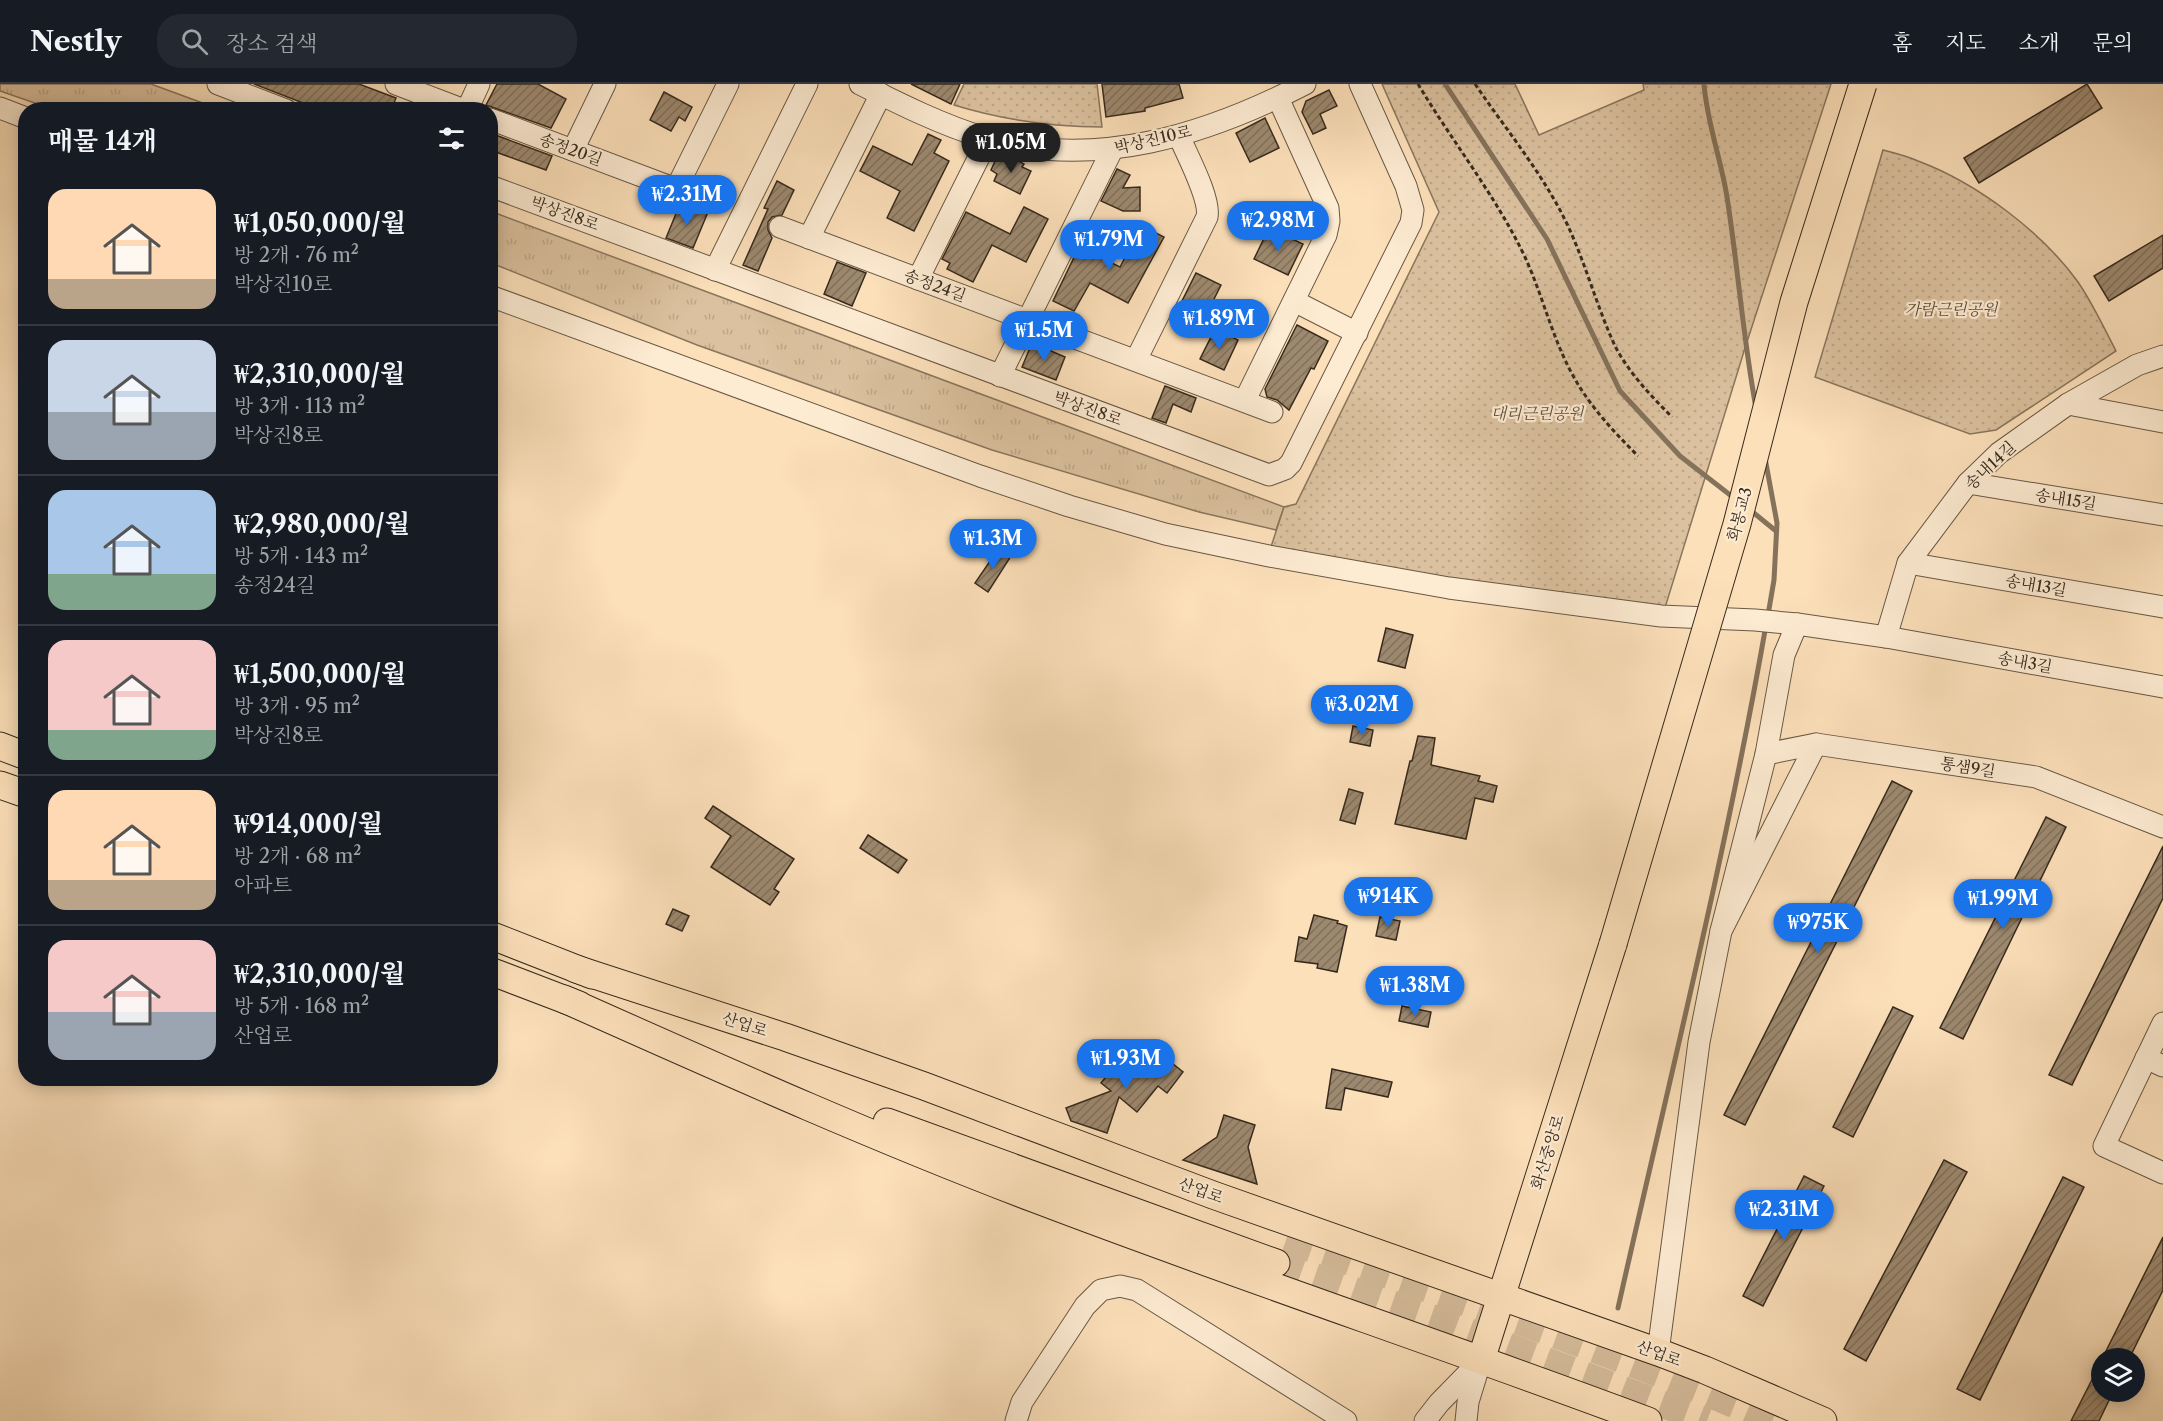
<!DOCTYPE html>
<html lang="ko">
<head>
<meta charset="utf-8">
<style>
	body { margin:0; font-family:"Libre Caslon Text","Noto Serif KR",serif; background:#242831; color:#f1f3f6; height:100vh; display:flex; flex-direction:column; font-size:22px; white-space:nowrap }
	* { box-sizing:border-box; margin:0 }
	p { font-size:20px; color:#9ea1a6 }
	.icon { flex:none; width:33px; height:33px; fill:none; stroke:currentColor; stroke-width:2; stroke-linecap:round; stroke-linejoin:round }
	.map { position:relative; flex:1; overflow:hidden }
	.details { position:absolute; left:18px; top:18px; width:480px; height:984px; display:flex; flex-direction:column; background:#171b24; border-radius:24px; box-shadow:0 3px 15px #0003 }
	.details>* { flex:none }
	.controls { position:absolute; left:2091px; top:1264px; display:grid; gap:12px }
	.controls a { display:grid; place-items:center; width:54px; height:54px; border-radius:50%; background:#171b24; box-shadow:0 3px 15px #0003; font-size:30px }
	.price { position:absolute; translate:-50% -51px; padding:0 14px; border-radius:21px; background:#1a73e8; color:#fff; font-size:20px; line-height:39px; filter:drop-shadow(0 2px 3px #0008) }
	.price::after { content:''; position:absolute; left:50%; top:36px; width:18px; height:14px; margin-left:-9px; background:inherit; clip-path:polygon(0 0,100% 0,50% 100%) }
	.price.active { background:#222; color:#fff }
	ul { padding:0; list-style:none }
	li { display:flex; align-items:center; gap:18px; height:150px; padding:0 30px }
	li+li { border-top:2px solid #363941 }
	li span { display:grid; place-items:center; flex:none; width:168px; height:120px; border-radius:18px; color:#555 }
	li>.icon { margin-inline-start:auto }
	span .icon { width:72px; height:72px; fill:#fffc; stroke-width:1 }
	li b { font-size:26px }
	h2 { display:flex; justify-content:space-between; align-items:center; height:72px; padding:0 30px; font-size:26px }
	header { display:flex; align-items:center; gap:36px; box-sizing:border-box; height:84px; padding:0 30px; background:#171b24; border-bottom:2px solid #363941 }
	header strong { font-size:28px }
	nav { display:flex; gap:33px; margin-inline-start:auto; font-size:21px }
	.search { width:420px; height:54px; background:#242831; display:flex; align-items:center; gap:15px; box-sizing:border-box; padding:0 21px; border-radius:24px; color:#9ea1a6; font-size:22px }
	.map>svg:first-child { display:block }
	.grass { fill:url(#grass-tufts); stroke:#89765e; stroke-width:1.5 }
	.park { fill:url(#park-dots); stroke:#89765e; stroke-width:1.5 }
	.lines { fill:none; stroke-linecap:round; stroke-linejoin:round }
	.stream { stroke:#85725b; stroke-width:5 }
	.building { fill:url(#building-hatch); stroke:#372a1d; stroke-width:1.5 }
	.major-tunnel { stroke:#d5bc9b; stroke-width:27; stroke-dasharray:27 14; stroke-linecap:butt }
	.minor-casing { stroke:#685844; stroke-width:23 }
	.major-casing { stroke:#372a1d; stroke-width:29 }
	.path { stroke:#372a1d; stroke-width:3; stroke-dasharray:4.5 3; stroke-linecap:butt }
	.minor { stroke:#fdebd2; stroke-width:21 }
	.major { stroke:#fce0ba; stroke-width:27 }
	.major-bridge-casing { stroke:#372a1d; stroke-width:29; stroke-linecap:butt }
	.major-bridge { stroke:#fce0ba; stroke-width:27 }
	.labels { text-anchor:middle; stroke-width:4.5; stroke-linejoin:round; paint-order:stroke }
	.street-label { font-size:16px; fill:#372a1d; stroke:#fdebd2 }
	.park-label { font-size:16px; font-style:italic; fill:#60503e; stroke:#fdebd2 }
</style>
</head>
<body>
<header>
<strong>Nestly</strong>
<div class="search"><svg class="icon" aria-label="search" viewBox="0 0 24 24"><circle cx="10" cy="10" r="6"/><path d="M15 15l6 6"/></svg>장소 검색</div>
<nav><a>홈</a><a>지도</a><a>소개</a><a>문의</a></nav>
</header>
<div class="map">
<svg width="2163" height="1337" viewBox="0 0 2163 1337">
	<defs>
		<pattern id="grass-tufts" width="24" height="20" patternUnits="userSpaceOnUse" patternTransform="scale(1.5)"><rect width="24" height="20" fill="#dbc19f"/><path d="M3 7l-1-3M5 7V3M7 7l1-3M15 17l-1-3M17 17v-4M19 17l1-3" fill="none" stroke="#bda688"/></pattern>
		<pattern id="park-dots" width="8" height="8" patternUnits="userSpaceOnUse" patternTransform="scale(1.5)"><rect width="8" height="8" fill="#dbc19f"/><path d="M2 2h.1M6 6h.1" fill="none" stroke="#bda688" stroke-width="1.8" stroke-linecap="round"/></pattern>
		<pattern id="building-hatch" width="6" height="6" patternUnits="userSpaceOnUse" patternTransform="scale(1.5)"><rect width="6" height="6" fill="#9d896f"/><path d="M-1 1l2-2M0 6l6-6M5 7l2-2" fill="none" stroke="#81705b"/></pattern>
	</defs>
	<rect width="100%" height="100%" fill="#fce0ba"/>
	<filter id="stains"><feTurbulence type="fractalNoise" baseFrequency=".00333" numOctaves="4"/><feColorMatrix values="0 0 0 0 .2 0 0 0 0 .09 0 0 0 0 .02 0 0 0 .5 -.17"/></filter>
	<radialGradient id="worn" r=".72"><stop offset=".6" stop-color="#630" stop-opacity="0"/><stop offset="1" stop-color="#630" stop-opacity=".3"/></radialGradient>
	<g class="grass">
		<polygon points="0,0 151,0 219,25 52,25 0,7"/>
		<polygon points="490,127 1284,423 1276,446 1199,428 992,366 697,261 491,179"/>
	</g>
	<g class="park">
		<path d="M964,0H1097L1102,43C1051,43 1003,36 954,21Z"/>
		<polygon points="1382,0 1515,0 1539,51 1644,6 1643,0 1831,0 1745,264 1664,527 1269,469 1284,423 1296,420 1439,128"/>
		<path d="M1883,66C1895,69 1907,72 1918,77C1977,99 2042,148 2078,198C2093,220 2104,244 2116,267L1996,346L1970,350L1815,293Z"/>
	</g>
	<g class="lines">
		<g class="stream">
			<polyline points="1445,0 1547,155 1620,307 1680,372 1734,414"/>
			<path d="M1704,0C1707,39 1721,75 1727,113C1738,183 1743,254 1756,324"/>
			<polyline points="1765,374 1777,439 1774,496 1768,531"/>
			<polyline points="1749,425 1776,447"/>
			<path d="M1618,1224C1669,997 1726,770 1766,541"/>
		</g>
	</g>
	<g class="building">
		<polygon points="254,0 359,0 396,14 391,26 321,26"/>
		<polygon points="497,0 538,0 566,15 551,44 486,21"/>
		<polygon points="911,0 960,0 951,20"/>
		<polygon points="1102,0 1179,0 1183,14 1145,24 1145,27 1106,33"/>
		<polygon points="2087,0 2102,24 1979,99 1964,74"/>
		<polygon points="1329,6 1337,22 1320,30 1326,44 1313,50 1302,28 1306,17"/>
		<polygon points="664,8 692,23 685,37 679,33 671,47 650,36"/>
		<polygon points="1265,34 1279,64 1250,78 1236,49"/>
		<polygon points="490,49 552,72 546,86 490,66"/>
		<polygon points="928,50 941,56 934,69 949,77 914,147 887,134 900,107 860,87 873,62 912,81"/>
		<polygon points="997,73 1007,78 1010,73 1024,80 1022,83 1031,87 1020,110 994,97 997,90 991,86"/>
		<polygon points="1117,85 1130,91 1123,104 1140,103 1140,127 1123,127 1101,117"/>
		<polygon points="777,97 794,106 782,131 772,133 768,138 768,146 772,154 758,187 743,181 768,125 764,124"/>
		<polygon points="680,120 708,128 693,164 666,154"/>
		<polygon points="1024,123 1048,135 1026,178 992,161 973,198 947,185 950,179 942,175 966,128 1010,150"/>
		<polygon points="1142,142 1164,153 1128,219 1090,199 1074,227 1053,217 1079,163 1120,183"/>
		<polygon points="1269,144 1303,160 1288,191 1254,175"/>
		<polygon points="2163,151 2163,184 2109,217 2094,192"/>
		<polygon points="837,178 866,189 852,222 824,210"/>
		<polygon points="1196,189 1221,201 1204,235 1179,223"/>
		<polygon points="1297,241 1328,257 1314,285 1311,284 1289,326 1277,316 1267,313 1265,305"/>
		<polygon points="1215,245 1238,256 1224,286 1200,275"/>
		<polygon points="1032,259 1065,273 1056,296 1022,283"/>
		<polygon points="1165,302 1196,314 1191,328 1173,320 1166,339 1152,334"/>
		<polygon points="999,464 1011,472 988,508 975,499"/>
		<polygon points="1386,544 1413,551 1405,584 1378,577"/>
		<polygon points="1353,642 1373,646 1370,662 1350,658"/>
		<polygon points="1418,652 1435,654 1431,681 1480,692 1478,697 1497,702 1493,718 1475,714 1466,755 1395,740 1410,677 1412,677"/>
		<polygon points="1892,697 1912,707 1745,1041 1724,1031"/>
		<polygon points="1349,705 1363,709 1355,740 1340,736"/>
		<polygon points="713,722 794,775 774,805 779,808 770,821 711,783 731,752 705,734"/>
		<polygon points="2046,733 2066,743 1963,955 1940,944"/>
		<polygon points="868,751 907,776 898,789 860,764"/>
		<polygon points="2163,762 2163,814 2072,1001 2049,991"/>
		<polygon points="673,825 689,832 682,847 666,840"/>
		<polygon points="1314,831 1338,837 1337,839 1347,842 1337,888 1317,884 1318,880 1295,877 1299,853 1307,855"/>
		<polygon points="1380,833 1400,837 1396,856 1376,852"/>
		<polygon points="1402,922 1431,928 1428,943 1399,937"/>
		<polygon points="1893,923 1913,932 1853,1053 1833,1043"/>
		<polygon points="1153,964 1183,988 1167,1009 1158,1002 1137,1028 1119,1013 1107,1049 1071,1037 1066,1024 1111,1007 1101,999 1119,977 1134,988"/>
		<polygon points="1332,985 1392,998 1388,1013 1345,1004 1341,1026 1326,1024"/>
		<polygon points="1224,1031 1255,1041 1248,1063 1257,1100 1183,1076 1217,1053"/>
		<polygon points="1944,1076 1967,1088 1866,1277 1844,1265"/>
		<polygon points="1804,1092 1824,1102 1763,1222 1743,1212"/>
		<polygon points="2063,1093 2084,1103 1980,1316 1957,1305"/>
		<polygon points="2163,1153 2163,1206 2129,1275 2102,1275"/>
		<polygon points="2102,1276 2102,1308 2113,1308 2099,1337 2071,1337"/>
	</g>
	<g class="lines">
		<g class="major-tunnel">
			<path d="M1286,1156C1449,1213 1614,1268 1773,1337"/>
			<polyline points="1276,1179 1433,1234 1707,1337"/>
		</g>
		<defs>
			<g id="minor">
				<polyline points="218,0 286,26"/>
				<polyline points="396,0 464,26"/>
				<path d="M860,0C900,20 942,41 985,54C1096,86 1206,51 1305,0"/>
				<polyline points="0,24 26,34"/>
				<polyline points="467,26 479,0"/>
				<polyline points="490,35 676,105 728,0"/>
				<polyline points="573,66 605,0"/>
				<polyline points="490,102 1269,391 1285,385 1291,379 1411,139 1413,126 1406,102 1360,0"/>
				<polyline points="676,105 702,114"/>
				<polyline points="780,143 1272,328"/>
				<polyline points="809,154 881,10"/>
				<polyline points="715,186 807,0"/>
				<polyline points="918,195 988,55"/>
				<polyline points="490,212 980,392 1069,422 1165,450 1269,472 1449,504 1661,532 1755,536 1797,540"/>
				<polyline points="1294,217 1357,249"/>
				<path d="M1136,276L1207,133C1211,115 1187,71 1179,52"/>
				<polyline points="1000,292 1112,66"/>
				<polyline points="1245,316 1326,151 1329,137 1328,124 1278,14"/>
				<polyline points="2068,320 2163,338"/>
				<polyline points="1968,399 2163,431"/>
				<polyline points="1908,479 2163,523"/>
				<polyline points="1886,553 1908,479 1968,399 1999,369 2068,320 2137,281 2163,272"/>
				<polyline points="1766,670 1816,660 2036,693 2163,743"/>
				<polyline points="1721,847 1766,670 1784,571 1797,540 1886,553 2163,603"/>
				<polyline points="2163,939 2104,1062 2163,1089"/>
				<polyline points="2146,974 2163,982"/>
				<polyline points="1658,1268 1699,958 1721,847 1816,660"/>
				<polyline points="1016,1337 1022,1318 1085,1222 1101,1206 1120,1202 1137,1206 1346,1337"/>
				<polyline points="1425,1337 1439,1319 1481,1276"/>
				<polyline points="1466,1337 1468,1318 1479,1282"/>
			</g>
			<g id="major">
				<polyline points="0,662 26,672"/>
				<polyline points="0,701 26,710"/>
				<polyline points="490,851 592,891"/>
				<polyline points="576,885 785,953 924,1002 1213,1111 1658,1268 1705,1286 1823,1337"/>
				<polyline points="490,887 579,921"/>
				<path d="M564,915C721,985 877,1055 1038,1116C1240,1193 1445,1261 1648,1337"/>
				<polyline points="887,1038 1276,1179"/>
				<polyline points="1481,1276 1613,860"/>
			</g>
		</defs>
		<use href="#minor" class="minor-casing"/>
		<use href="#major" class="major-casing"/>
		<g class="path">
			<path d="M1418,0C1452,57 1495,111 1524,171C1541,207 1550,246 1568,282C1585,317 1610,344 1638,372"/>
			<path d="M1475,0C1507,47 1544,91 1568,142C1586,181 1597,223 1615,262C1629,289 1651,312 1672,333"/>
		</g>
		<use href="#minor" class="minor"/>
		<use href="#major" class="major"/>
		<defs>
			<polyline id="major-bridge" points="1613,860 1737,440 1794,218 1863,0"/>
		</defs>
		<use href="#major-bridge" class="major-bridge-casing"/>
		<use href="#major-bridge" class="major-bridge"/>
	</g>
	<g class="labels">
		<g class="street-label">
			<text transform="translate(1153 55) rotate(-13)" y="6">박상진10로</text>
			<text transform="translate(571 65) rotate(20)" y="6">송정20길</text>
			<text transform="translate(565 129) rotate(20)" y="6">박상진8로</text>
			<text transform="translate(935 201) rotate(20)" y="6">송정24길</text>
			<text transform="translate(1088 324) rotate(20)" y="6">박상진8로</text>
			<text transform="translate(1990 381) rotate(-43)" y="6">송내14길</text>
			<text transform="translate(2066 415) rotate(9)" y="6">송내15길</text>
			<text transform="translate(1739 430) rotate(-75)" y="6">화봉교3</text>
			<text transform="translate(2036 501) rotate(10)" y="6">송내13길</text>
			<text transform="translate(2025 578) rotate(10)" y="6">송내3길</text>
			<text transform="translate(1968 683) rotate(9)" y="6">통샘9길</text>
			<text transform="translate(745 940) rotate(18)" y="6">산업로</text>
			<text transform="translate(1547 1068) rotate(-73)" y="6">화산중앙로</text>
			<text transform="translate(1201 1106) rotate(20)" y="6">산업로</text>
			<text transform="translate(1659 1269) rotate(20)" y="6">산업로</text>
		</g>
		<g class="park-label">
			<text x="1951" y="231">가람근린공원</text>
			<text x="1537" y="335">대리근린공원</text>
		</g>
	</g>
	<rect width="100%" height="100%" filter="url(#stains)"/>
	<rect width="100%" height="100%" fill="url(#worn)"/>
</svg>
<div class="controls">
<a><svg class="icon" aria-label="layers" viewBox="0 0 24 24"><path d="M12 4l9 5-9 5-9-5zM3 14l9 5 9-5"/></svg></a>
</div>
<b class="price active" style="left:1011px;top:90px">₩1.05M</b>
<b class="price" style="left:687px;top:142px">₩2.31M</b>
<b class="price" style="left:1278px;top:168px">₩2.98M</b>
<b class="price" style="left:1109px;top:187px">₩1.79M</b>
<b class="price" style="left:1219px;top:266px">₩1.89M</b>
<b class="price" style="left:1044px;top:278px">₩1.5M</b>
<b class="price" style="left:993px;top:486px">₩1.3M</b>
<b class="price" style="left:1362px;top:652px">₩3.02M</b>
<b class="price" style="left:1388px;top:844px">₩914K</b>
<b class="price" style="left:2003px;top:846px">₩1.99M</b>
<b class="price" style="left:1818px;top:870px">₩975K</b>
<b class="price" style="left:1415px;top:933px">₩1.38M</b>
<b class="price" style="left:1126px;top:1006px">₩1.93M</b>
<b class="price" style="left:1784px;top:1157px">₩2.31M</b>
<section class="details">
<h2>매물 14개<svg class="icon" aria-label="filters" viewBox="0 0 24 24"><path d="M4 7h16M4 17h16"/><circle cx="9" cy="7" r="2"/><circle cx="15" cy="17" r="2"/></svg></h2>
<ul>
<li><span style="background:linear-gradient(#ffd9b3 75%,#b9a48a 0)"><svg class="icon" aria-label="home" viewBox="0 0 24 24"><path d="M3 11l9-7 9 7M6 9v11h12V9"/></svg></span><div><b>₩1,050,000/월</b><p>방 2개 · 76 m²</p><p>박상진10로</p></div></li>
<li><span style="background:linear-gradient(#c9d6e8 60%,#9aa5b1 0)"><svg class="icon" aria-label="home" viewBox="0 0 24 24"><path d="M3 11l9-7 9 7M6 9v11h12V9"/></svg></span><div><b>₩2,310,000/월</b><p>방 3개 · 113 m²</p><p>박상진8로</p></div></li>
<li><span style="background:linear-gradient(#a9c7e8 70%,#7fa58c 0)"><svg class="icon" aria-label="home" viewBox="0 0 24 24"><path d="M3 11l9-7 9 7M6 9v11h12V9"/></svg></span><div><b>₩2,980,000/월</b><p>방 5개 · 143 m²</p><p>송정24길</p></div></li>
<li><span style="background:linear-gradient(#f6c9c9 75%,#7fa58c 0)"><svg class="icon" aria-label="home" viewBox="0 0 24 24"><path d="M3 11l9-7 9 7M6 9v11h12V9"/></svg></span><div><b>₩1,500,000/월</b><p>방 3개 · 95 m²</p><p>박상진8로</p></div></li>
<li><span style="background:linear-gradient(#ffd9b3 75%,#b9a48a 0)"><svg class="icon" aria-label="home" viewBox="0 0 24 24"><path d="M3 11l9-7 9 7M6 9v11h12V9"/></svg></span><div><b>₩914,000/월</b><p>방 2개 · 68 m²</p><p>아파트</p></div></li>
<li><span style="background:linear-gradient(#f6c9c9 60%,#9aa5b1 0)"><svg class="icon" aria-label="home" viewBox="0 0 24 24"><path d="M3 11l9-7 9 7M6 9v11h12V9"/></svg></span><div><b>₩2,310,000/월</b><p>방 5개 · 168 m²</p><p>산업로</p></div></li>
</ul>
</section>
</div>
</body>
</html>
